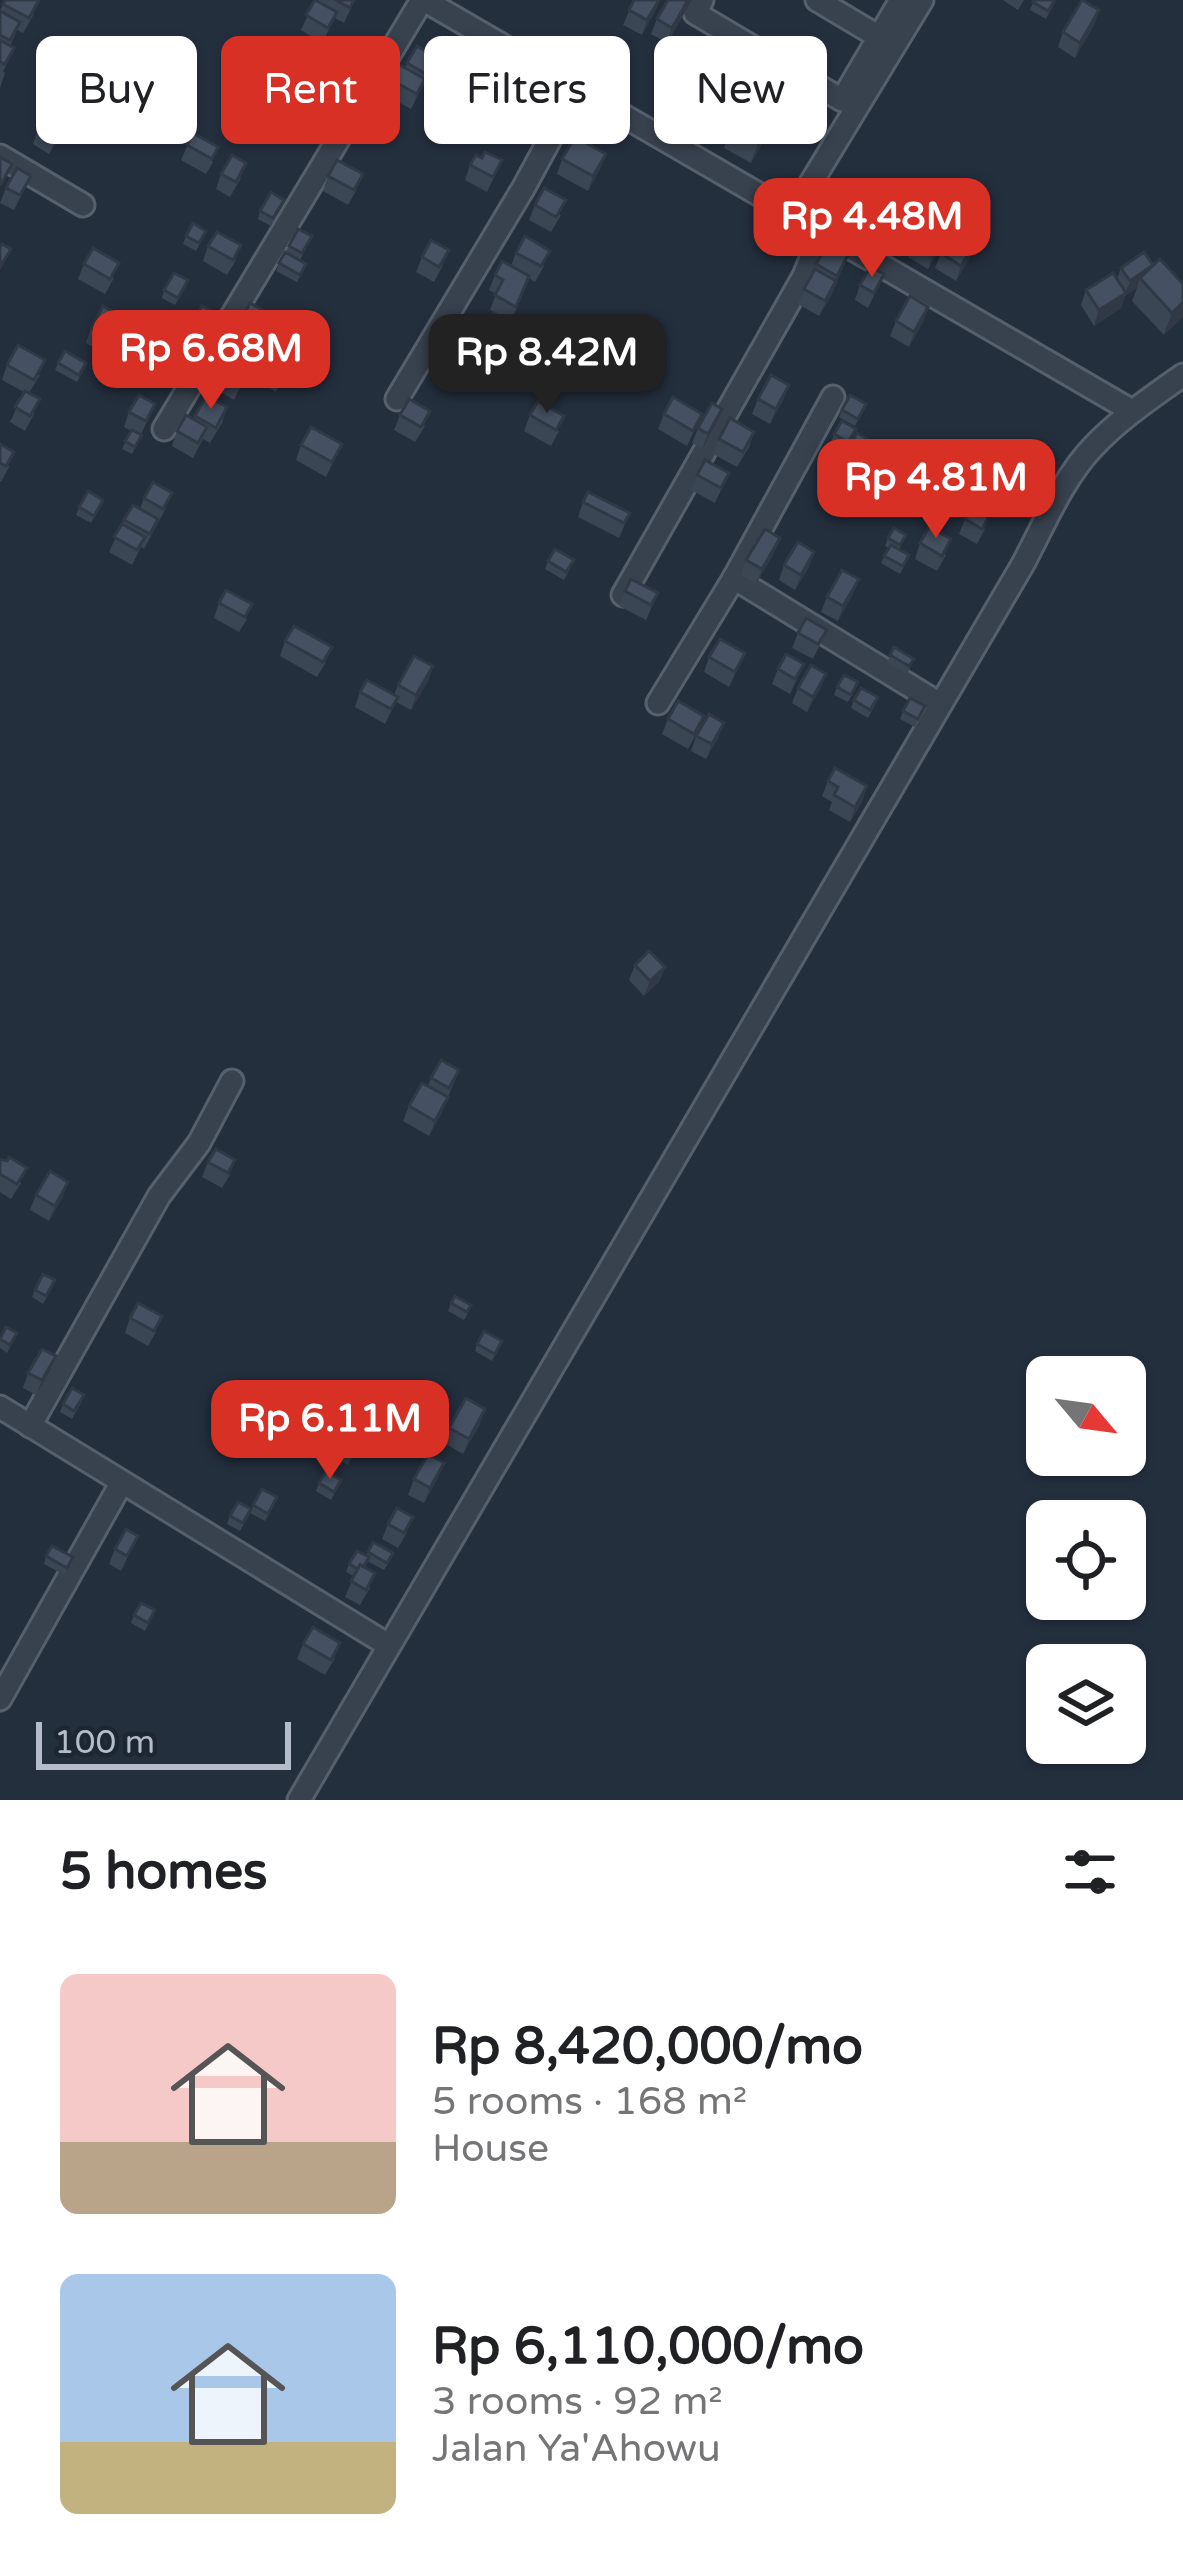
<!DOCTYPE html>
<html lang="en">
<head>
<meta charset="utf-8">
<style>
	body { margin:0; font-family:"Varela Round",sans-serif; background:#f2f2f2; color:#202124; height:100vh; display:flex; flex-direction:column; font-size:45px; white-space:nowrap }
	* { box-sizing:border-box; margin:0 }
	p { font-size:39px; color:#757577 }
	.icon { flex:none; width:66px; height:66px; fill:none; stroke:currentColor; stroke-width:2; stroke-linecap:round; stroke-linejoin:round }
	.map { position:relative; height:1800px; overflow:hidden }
	.sheet { display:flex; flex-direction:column; background:#fff; flex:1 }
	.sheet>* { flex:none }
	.hud { position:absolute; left:36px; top:36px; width:1113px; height:108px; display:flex; gap:24px }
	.needle { width:78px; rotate:119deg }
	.tools { position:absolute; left:1026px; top:1356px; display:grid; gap:24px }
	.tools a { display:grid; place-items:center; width:120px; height:120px; border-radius:18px; background:#fff; box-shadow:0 3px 9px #0004; font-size:60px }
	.scale { position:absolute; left:36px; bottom:30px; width:255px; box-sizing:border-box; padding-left:12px; border:6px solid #b4bcc9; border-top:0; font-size:33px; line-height:42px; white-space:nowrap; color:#b4bcc9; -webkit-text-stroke:9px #1d2633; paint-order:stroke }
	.price { position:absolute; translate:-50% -102px; padding:0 27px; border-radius:24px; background:#d93025; color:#fff; font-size:39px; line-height:78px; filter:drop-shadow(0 3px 6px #0008) }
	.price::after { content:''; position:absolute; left:50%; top:72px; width:36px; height:27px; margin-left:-18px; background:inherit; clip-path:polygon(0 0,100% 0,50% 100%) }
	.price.on { background:#222; color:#fff }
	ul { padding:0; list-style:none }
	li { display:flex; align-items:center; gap:36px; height:300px; padding:0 60px }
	li span { display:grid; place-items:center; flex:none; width:336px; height:240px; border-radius:18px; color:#555 }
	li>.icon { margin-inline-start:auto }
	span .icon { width:144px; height:144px; fill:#fffc; stroke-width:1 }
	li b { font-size:51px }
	h2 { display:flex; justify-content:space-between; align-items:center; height:144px; padding:0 60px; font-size:51px }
	.pill { padding:0 42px; border-radius:18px; background:#fff; box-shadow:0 3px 9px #0004; font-size:42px; line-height:108px }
	.pill.on { background:#d93025; color:#fff }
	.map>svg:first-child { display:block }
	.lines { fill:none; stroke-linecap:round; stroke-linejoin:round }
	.street-casing { stroke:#565f6c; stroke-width:27 }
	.street { stroke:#38414e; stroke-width:21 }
	.wall { fill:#3b4654 }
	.shaded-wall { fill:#303945 }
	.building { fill:#455162; stroke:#303945; stroke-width:3 }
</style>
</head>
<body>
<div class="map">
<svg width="1183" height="1800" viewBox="0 0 1183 1800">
	<rect width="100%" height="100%" fill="#242f3e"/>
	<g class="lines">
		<defs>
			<g id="street">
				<polyline points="424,0 1132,411"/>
				<polyline points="702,0 695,13 842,100 901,0"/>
				<polyline points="817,0 879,37"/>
				<polyline points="0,156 83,205"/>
				<polyline points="792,214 922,0"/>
				<polyline points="833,397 734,578 938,703"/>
				<polyline points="397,399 524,187 577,89"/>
				<polyline points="164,429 422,0"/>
				<polyline points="623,595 804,276 822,231"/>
				<polyline points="658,703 734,578"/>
				<polyline points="0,1407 388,1645"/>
				<polyline points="30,1426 159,1196 199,1143 232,1081"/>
				<polyline points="0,1699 122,1482"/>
				<path d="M299,1800L1023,564C1044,525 1062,480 1092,448C1119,419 1151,398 1183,375"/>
			</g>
		</defs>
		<use href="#street" class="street-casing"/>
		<use href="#street" class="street"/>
	</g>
	<g class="wall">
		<polygon points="315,0 355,0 344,23 335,18 322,43 301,30"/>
		<polygon points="634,0 660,0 642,35 623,25"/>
		<polygon points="668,0 692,0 667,43 651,34 657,19"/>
		<polygon points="1003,0 1024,0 1018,10"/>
		<polygon points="1034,0 1056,0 1046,19 1030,10"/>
		<polygon points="3,4 34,14 23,33 17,30 10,46 14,48 3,72 5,73 0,88 0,11"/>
		<polygon points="1099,10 1094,25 1075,58 1058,47 1063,32"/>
		<polygon points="75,54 101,54 78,99 63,91 76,63 72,61"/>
		<polygon points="69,55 63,71 50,94 40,88 45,73"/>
		<polygon points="407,63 430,72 411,109 384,94 390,79 405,68"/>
		<polygon points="114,66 130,94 123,106 101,94"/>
		<polygon points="713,77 705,99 687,131 655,113 663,90"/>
		<polygon points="176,98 166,117 151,109 154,101"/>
		<polygon points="743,102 740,113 772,126 751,163 724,148 731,129 723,144 698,130 703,115"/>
		<polygon points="502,103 536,118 527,134 497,118"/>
		<polygon points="38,129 60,134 49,154 33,144"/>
		<polygon points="193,133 213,162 206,174 181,160"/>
		<polygon points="606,154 600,169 588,191 557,174 562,159"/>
		<polygon points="482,158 502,160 487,192 465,180 470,165"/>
		<polygon points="221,174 241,178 230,197 216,189"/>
		<polygon points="31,176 14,210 0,203 6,188"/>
		<polygon points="328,176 357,189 348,205 323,191"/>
		<polygon points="284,200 271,226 258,219 260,211"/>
		<polygon points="535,205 561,215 551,232 529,220"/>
		<polygon points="958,212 953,227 928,269 908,257 913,242"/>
		<polygon points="206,231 196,251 183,244 186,236"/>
		<polygon points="312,236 300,260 303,271 297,282 276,271 289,246"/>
		<polygon points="979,241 956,281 935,268 941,253"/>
		<polygon points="208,246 236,260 227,275 203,261"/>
		<polygon points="516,253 544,266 535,282 529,278 511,322 490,310 496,294 489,290 495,275 511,266"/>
		<polygon points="848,255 831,296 819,316 798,304 816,264"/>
		<polygon points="422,257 443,265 434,282 416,272"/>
		<polygon points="84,264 114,278 105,294 78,279"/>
		<polygon points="1153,265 1183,284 1164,335 1132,301 1137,288 1125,296 1121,308 1094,326 1081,305 1086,290 1117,279 1121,268"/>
		<polygon points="884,274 868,308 855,300 860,285"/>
		<polygon points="185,288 175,305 162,298 164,290"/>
		<polygon points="928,307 923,322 909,347 890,336 896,321"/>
		<polygon points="494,313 507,342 510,344 504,359 492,380 478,372 489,348 480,343"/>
		<polygon points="195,318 215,322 208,335 192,326"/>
		<polygon points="241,320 274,334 266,348 285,376 276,392 246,375 234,400 214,388 219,373 237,359 246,341 235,335"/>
		<polygon points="91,328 112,329 100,351 86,343"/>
		<polygon points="58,363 83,371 77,382 55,370"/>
		<polygon points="7,365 40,375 29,393 34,414 25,431 10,422 24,392 2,380"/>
		<polygon points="789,385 783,400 770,424 752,414 758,399"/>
		<polygon points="206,396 227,407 222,423 210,443 203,439 193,458 172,446 177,431 193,420"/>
		<polygon points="155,404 132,454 122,449 131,431 124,427 129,412"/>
		<polygon points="866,404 855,426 839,417 842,410"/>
		<polygon points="722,409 716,424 702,449 692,443 698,428"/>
		<polygon points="664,414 702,414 687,446 658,429"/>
		<polygon points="400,415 425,426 415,442 394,430"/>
		<polygon points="530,415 559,431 551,446 524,431"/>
		<polygon points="754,432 749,447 737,467 713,454 719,439"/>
		<polygon points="834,434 853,436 845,450 831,442"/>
		<polygon points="0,444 9,467 1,482 0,481"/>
		<polygon points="342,444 326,477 296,460 301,445"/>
		<polygon points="850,445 878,445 866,472 845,460"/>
		<polygon points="894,455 882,479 873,474 875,466"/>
		<polygon points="729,473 715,503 691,490 697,475"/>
		<polygon points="144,498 166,508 144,549 141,547 132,565 109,552 124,520 140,509"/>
		<polygon points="103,500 91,523 76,515 79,507"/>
		<polygon points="583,502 630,513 619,538 578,517"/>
		<polygon points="965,519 985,529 977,544 959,534"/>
		<polygon points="906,535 899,549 906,562 900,574 881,563 889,548 885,546 888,538"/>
		<polygon points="920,543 946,555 937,571 915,559"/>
		<polygon points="814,552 809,567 795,590 779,580 784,565"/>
		<polygon points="774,553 756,584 741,575 746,560"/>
		<polygon points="548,561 571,567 564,580 545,569"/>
		<polygon points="625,591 658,593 646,620 619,606"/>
		<polygon points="853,594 838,621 821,612 827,597"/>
		<polygon points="219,603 247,619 239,632 214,618"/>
		<polygon points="827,630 813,659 792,648 798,633"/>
		<polygon points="285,641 326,662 317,677 280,656"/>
		<polygon points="745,653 729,687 704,672 709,657"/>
		<polygon points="890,655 911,666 907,674 887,663"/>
		<polygon points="804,664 790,694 772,684 778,669"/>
		<polygon points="433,666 428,681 411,710 396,702 385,724 355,707 360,692 394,695 398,685"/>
		<polygon points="826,674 820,689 807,712 792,703 798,688"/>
		<polygon points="837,687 855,690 848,702 834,695"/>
		<polygon points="854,700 875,705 868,718 851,708"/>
		<polygon points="925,706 915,727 900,719 903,711"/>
		<polygon points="704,716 698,731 688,749 662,734 668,719"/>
		<polygon points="696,736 718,738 706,759 691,751"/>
		<polygon points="828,781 867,786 862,802 850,822 829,810 832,802 822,796"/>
		<polygon points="635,965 665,967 659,982 644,996 629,980"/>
		<polygon points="459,1070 442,1112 429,1136 403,1121 409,1106 428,1086 431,1078"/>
		<polygon points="0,1159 21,1183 11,1199 0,1192"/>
		<polygon points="208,1162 230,1175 222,1188 202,1177"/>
		<polygon points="36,1195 63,1197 49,1221 30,1210"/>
		<polygon points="52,1288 43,1304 32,1297 35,1290"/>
		<polygon points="451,1303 468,1313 464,1320 448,1311"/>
		<polygon points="130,1318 156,1332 148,1346 125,1333"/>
		<polygon points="17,1333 7,1353 0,1348 0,1337"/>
		<polygon points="477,1344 499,1348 492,1361 475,1351"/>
		<polygon points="50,1371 36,1395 23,1388 28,1373"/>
		<polygon points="81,1403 72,1419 60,1412 63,1404"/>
		<polygon points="480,1424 463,1454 444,1443 449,1428"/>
		<polygon points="332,1438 362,1440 348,1465 326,1453"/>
		<polygon points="438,1478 424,1503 408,1495 414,1479"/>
		<polygon points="341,1480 331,1500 316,1491 319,1483"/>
		<polygon points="253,1505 274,1505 265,1521 250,1513"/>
		<polygon points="230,1516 248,1517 240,1531 227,1524"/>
		<polygon points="388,1524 407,1532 398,1548 382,1539"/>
		<polygon points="138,1536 121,1571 109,1564 115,1549"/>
		<polygon points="373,1542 390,1561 384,1570 367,1561 365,1567 370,1588 360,1605 345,1597 354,1576 346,1572 349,1564 366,1556"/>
		<polygon points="46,1556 70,1565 64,1575 44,1564"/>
		<polygon points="155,1610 145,1631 131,1623 134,1615"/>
		<polygon points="303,1644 335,1658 325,1675 297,1659"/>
	</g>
	<g class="shaded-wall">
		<polygon points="659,0 657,8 642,35 647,20"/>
		<polygon points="688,0 692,0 667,43 672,28"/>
		<polygon points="1099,10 1094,25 1075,58 1080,43"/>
		<polygon points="101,54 91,76 78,99 84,84"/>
		<polygon points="69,55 63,71 50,94 56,79"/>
		<polygon points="436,57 430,72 411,109 426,74"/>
		<polygon points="713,77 705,99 687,131 695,108"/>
		<polygon points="781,103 772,126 751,163 759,140"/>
		<polygon points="606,154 600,169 588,191 593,176"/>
		<polygon points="958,212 953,227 928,269 933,254"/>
		<polygon points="985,226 979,241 956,281 961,266"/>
		<polygon points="848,255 831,296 819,316 837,276"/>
		<polygon points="1153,265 1140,278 1137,288 1125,296 1121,308 1094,326 1099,310 1125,294 1130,281"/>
		<polygon points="1183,302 1183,317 1164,335 1172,313"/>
		<polygon points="928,307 923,322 909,347 914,332"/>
		<polygon points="117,314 112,329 100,351 105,336"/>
		<polygon points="789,385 783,400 770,424 776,409"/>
		<polygon points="722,409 716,424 702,449 708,434"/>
		<polygon points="780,538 774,553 756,584 762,569"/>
		<polygon points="814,552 809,567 795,590 801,575"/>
		<polygon points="859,579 853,594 838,621 843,606"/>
		<polygon points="433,666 428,681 411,710 416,695"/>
		<polygon points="826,674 820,689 807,712 813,697"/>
		<polygon points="724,723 718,738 706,759 712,744"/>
		<polygon points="867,786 862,802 850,822 855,807"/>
		<polygon points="665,967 659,982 644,996 650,981"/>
		<polygon points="448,1097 442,1112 429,1136 435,1121"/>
		<polygon points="68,1182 63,1197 49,1221 55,1206"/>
		<polygon points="56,1356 50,1371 36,1395 42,1380"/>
		<polygon points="485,1409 480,1424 463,1454 469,1439"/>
		<polygon points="367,1425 362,1440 348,1465 353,1450"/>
		<polygon points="444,1463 438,1478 424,1503 430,1488"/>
	</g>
	<g class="building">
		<polygon points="5,0 39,0 29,18 3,4"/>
		<polygon points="315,0 337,12 328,28 306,15"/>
		<polygon points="336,0 354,0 350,8"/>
		<polygon points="634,0 659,0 647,20 629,10"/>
		<polygon points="668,0 688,0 672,28 657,19"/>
		<polygon points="1034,0 1055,0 1048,11 1033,2"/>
		<polygon points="1082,0 1099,10 1080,43 1063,32"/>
		<polygon points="0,11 20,22 10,40 0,35"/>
		<polygon points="0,40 14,48 5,64 0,62"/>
		<polygon points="81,43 101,54 95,65 97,61 82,52 80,56 75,54"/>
		<polygon points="417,46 436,57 426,74 407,63"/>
		<polygon points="58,49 69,55 56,79 45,73"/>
		<polygon points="82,52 97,61 84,84 69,76"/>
		<polygon points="681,59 713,77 695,108 663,90"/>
		<polygon points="398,64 425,79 417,94 390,79"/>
		<polygon points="114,66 135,79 129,91 107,79"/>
		<polygon points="512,87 541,103 532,119 502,103"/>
		<polygon points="719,88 743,102 728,129 703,115"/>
		<polygon points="754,88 781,103 759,140 733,125"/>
		<polygon points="161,90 176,98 169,110 154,101"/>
		<polygon points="49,110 65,119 54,138 38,129"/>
		<polygon points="193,133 218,147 212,159 187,145"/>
		<polygon points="575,137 606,154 593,176 562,159"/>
		<polygon points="485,152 502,160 493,177 470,165 476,155 482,158"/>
		<polygon points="232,155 246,163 236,182 221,174"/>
		<polygon points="0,157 12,164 1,184 0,183"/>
		<polygon points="337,160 363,174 354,190 328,176"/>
		<polygon points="17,168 31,176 20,195 6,188"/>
		<polygon points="544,188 566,200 556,217 535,205"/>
		<polygon points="271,192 284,200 273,218 260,211"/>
		<polygon points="939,200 958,212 933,254 913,242"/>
		<polygon points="964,214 985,226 961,266 941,253"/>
		<polygon points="193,223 206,231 199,243 186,236"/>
		<polygon points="298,229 312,236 302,253 289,246"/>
		<polygon points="217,232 241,245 233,260 208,246"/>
		<polygon points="525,236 550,251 541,266 516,253"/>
		<polygon points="431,240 449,250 439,267 422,257"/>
		<polygon points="828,243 848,255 837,276 816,264"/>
		<polygon points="2,244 11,249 0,267 0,247"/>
		<polygon points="93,248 119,263 110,279 84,264"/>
		<polygon points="285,252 306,264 300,275 279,263"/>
		<polygon points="1144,252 1153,265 1130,281 1121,268"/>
		<polygon points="1160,259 1183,284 1183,302 1172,313 1140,278"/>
		<polygon points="502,261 529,276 516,307 495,295 503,280 495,275"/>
		<polygon points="870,267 884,274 874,293 860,285"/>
		<polygon points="815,269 836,281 825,301 804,289"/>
		<polygon points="174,273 188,280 178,298 164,290"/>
		<polygon points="1113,273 1126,293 1099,310 1086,290"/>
		<polygon points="910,296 928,307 914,332 896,321"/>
		<polygon points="250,303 279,319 270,336 241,320"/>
		<polygon points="103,306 117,314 105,336 91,328"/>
		<polygon points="202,306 218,314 210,327 195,318"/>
		<polygon points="494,313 514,324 504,341 510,344 498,365 484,357 497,334 486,328"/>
		<polygon points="248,338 291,361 282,377 240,353"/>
		<polygon points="18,345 45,360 34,380 7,365"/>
		<polygon points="65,351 86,363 79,375 58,363"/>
		<polygon points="230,355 250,366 239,385 219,373"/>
		<polygon points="771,375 789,385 776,409 758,399"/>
		<polygon points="25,391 40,399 30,416 15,407"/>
		<polygon points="139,395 155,404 146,421 129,412"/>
		<polygon points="850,395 866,404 858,419 842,410"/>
		<polygon points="206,396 227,407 216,428 195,416"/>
		<polygon points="673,397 702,414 693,431 664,414"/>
		<polygon points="409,399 430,411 421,427 400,415"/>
		<polygon points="538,401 564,416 556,430 530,415"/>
		<polygon points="712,403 722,409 708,434 698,428"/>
		<polygon points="186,415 207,427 198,443 177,431"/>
		<polygon points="730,418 754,432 743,452 719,439"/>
		<polygon points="842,421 856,429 848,442 834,434"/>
		<polygon points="311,427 342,444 332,462 301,445"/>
		<polygon points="132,430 142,435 135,447 125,441"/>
		<polygon points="857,433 878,445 871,457 850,445"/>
		<polygon points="0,444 14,452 6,466 0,463"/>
		<polygon points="885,450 894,455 885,472 875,466"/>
		<polygon points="705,460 729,473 721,488 697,475"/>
		<polygon points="153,482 172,493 163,509 144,498"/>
		<polygon points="88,491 103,500 94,516 79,507"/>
		<polygon points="588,492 630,513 624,523 583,502"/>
		<polygon points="973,504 990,514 982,529 965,519"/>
		<polygon points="133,505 158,519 150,534 124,520"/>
		<polygon points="122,524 145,537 137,550 114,537"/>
		<polygon points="929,527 951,539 942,556 920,543"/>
		<polygon points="894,528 906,535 900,545 888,538"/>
		<polygon points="765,529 780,538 762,569 746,560"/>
		<polygon points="798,542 814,552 801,575 784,565"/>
		<polygon points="891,545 909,555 903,566 884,556"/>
		<polygon points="555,549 574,560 566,572 548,561"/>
		<polygon points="842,570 859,579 843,606 827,597"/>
		<polygon points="631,579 658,593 651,605 625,591"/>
		<polygon points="226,590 252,604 245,617 219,603"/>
		<polygon points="806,618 827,630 818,644 798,633"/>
		<polygon points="294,626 332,647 323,662 285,641"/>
		<polygon points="720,639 745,653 735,672 709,657"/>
		<polygon points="894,647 914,659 909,666 890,655"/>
		<polygon points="786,654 804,664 795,679 778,669"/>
		<polygon points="414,656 433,666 416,695 398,685"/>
		<polygon points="811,665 826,674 813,697 798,688"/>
		<polygon points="844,675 858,682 851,695 837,687"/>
		<polygon points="367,680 398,697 391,709 360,692"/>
		<polygon points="861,688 878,697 870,710 854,700"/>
		<polygon points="910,698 925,706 918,719 903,711"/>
		<polygon points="678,701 704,716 694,734 668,719"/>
		<polygon points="709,714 724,723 712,744 696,736"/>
		<polygon points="835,768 867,786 855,807 834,795 838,787 828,781"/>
		<polygon points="649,951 665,967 650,981 635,965"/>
		<polygon points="441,1060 459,1070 449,1088 431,1078"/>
		<polygon points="422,1083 448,1097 435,1121 409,1106"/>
		<polygon points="216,1149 235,1160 228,1173 208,1162"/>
		<polygon points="9,1157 27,1168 17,1184 0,1174 0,1159 7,1161"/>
		<polygon points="50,1171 68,1182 55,1206 36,1195"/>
		<polygon points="43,1274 55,1280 46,1296 35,1290"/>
		<polygon points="455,1296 471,1305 467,1312 451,1303"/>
		<polygon points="138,1303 162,1316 154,1331 130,1318"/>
		<polygon points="6,1327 17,1333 10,1345 0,1339"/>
		<polygon points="484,1331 502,1341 495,1354 477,1344"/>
		<polygon points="42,1349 56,1356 42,1380 28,1373"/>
		<polygon points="72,1388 84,1395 74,1411 63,1404"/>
		<polygon points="466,1398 485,1409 469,1439 449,1428"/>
		<polygon points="346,1413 367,1425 353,1450 332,1438"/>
		<polygon points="428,1454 444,1463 430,1488 414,1479"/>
		<polygon points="326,1471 341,1480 334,1492 319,1483"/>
		<polygon points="262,1489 277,1497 268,1514 253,1505"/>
		<polygon points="238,1502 251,1509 243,1523 230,1516"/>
		<polygon points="397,1508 413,1517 404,1533 388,1524"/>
		<polygon points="126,1529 138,1536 127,1556 115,1549"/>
		<polygon points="373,1542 393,1553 387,1563 368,1552"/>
		<polygon points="52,1546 73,1557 67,1568 46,1556"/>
		<polygon points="357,1551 369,1557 364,1566 360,1565 358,1569 349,1564"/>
		<polygon points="360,1565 375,1573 366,1590 351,1581"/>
		<polygon points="141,1603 155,1610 148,1623 134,1615"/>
		<polygon points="313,1627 340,1643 331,1660 303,1644"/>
	</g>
</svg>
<div class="tools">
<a><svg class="needle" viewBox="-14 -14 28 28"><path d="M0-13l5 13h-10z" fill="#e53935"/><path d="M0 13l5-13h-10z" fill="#757577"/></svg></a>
<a><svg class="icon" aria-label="locate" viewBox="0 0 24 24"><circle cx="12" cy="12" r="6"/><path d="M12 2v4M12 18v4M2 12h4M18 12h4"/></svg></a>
<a><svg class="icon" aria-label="layers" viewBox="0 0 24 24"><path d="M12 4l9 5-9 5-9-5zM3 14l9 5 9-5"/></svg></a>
</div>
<div class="scale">100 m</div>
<b class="price" style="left:872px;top:280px">Rp 4.48M</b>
<b class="price" style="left:211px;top:412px">Rp 6.68M</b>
<b class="price on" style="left:547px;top:416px">Rp 8.42M</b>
<b class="price" style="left:936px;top:541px">Rp 4.81M</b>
<b class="price" style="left:330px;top:1482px">Rp 6.11M</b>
<div class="hud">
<a class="pill">Buy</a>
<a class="pill on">Rent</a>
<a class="pill">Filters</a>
<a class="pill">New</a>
</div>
</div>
<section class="sheet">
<h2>5 homes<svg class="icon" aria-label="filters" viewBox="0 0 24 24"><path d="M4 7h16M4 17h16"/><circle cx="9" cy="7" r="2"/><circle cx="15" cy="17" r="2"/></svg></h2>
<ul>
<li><span style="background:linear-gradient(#f6c9c9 70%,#b9a48a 0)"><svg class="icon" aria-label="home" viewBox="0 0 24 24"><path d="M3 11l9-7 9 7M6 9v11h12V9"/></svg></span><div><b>Rp 8,420,000/mo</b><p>5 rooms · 168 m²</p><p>House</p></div></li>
<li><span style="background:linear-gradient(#a9c7e8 70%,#c2b280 0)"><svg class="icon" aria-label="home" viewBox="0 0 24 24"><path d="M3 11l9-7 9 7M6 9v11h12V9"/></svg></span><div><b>Rp 6,110,000/mo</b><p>3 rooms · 92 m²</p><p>Jalan Ya'Ahowu</p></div></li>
</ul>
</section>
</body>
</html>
